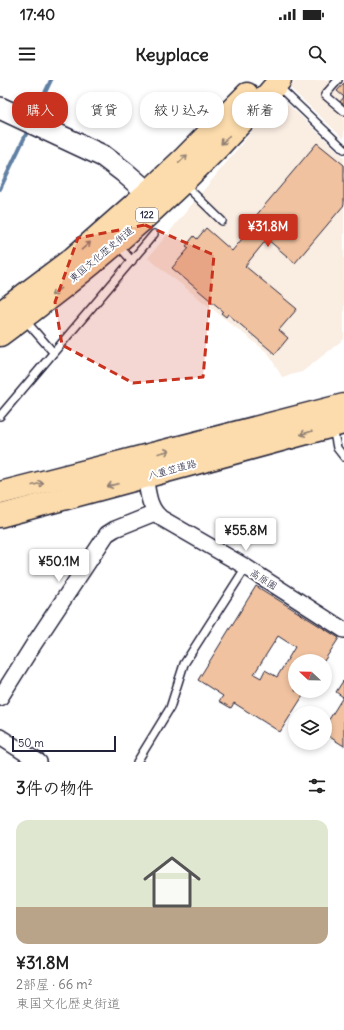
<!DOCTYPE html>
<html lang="ja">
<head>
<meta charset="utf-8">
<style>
	body { margin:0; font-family:Delius,"Klee One",sans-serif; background:#f2f2f2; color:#222; height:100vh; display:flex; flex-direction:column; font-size:15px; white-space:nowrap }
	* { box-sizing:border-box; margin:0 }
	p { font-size:13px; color:#767676 }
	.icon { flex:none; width:22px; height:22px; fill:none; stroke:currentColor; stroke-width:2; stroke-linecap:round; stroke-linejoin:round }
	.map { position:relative; height:682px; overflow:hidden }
	.sheet { display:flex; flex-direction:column; background:#fff; flex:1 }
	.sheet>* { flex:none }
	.hud { position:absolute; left:12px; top:12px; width:320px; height:36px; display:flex; gap:8px }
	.needle { width:26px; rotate:292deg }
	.buttons { position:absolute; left:288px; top:574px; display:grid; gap:8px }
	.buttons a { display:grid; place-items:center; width:44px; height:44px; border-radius:50%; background:#fff; box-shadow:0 2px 6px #0003; font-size:20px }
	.scale { position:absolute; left:12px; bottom:10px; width:104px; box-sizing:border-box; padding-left:4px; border:2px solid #22223b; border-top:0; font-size:11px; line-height:14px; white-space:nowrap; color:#22223b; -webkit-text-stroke:3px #fff; paint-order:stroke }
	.price { position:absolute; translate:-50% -34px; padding:0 9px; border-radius:4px; background:#fff; color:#222; font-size:13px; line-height:26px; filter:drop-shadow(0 1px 2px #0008) }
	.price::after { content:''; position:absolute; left:50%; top:24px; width:12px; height:9px; margin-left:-6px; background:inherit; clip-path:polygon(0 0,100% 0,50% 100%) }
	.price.selected { background:#c8321e; color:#fff }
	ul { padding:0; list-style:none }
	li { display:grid; align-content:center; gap:8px; height:212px; padding:0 16px }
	li span { display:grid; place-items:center; height:124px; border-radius:12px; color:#555 }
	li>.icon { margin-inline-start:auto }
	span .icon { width:72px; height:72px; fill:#fffc; stroke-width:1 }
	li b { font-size:17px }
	h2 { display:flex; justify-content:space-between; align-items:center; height:48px; padding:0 16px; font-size:17px }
	.pill { padding:0 14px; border-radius:16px; background:#fff; box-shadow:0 2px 6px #0003; font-size:14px; line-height:36px }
	.pill.selected { background:#c8321e; color:#fff }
	.status { display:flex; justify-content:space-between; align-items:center; height:28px; padding:0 20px; background:#fff; direction:ltr }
	.status svg { height:11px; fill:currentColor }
	header { display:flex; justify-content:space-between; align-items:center; height:52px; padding:0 16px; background:#fff; font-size:18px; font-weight:800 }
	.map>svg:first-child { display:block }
	.built { fill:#faede2 }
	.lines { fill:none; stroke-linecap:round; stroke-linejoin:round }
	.stream { stroke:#6180a3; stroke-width:4 }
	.building { fill:#f0c2a0; stroke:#22223b; fill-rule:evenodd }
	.lane-casing { stroke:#22223b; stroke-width:10 }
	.street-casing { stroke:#22223b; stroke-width:18 }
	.secondary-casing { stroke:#22223b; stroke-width:24 }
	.highway-casing { stroke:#22223b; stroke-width:25 }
	.lane { stroke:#fff; stroke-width:7 }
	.street { stroke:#fff; stroke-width:15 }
	.secondary { stroke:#fff; stroke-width:21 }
	.highway { stroke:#fcdcac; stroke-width:22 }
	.oneway { stroke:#8f7f74 }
	.marked { fill:#c8321e; fill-opacity:0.2; stroke:#c8321e; stroke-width:3; stroke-dasharray:8 5; stroke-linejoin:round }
	.labels { text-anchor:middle; stroke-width:4; stroke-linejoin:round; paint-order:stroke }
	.shield { fill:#fff; stroke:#646476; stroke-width:1 }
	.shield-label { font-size:9px; font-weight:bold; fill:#22223b }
	.street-label { font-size:10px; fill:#22223b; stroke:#fff }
</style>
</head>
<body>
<div class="status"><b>17:40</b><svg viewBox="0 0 49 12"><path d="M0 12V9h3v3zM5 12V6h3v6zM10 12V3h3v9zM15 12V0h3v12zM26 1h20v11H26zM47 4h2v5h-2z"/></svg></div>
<header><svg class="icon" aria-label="menu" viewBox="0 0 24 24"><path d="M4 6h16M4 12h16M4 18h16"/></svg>Keyplace<svg class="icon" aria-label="search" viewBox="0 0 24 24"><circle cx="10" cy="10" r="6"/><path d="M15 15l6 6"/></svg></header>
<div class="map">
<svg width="344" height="682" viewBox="0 0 344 682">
	<rect width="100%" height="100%" fill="#fff"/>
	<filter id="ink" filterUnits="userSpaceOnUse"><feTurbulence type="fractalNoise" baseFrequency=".025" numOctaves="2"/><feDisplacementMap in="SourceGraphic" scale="8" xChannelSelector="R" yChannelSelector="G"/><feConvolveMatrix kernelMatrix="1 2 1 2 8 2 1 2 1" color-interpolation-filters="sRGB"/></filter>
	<g filter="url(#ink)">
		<g class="built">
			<polygon points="296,0 344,0 344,59 289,7"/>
			<polygon points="280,17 344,77 344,259 302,292 282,297 268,273 148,178"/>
		</g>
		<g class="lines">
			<g class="stream">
				<polyline points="34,36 51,0"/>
				<polyline points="0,109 29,48"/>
			</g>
		</g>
		<g class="building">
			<polygon points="344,3 344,17 337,11"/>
			<polygon points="344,17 344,27 339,23"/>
			<polygon points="317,63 344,85 344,125 295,183 267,159 245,186 297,229 279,250 288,258 275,274 228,234 226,237 221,233 223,231 172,188 189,168 186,166 194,156 197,159 206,148 232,171 252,147 249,144"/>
			<path d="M256,506L339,558L324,581H295V611H306L280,652L234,623L231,628L219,621L223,616L198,600ZM278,556L295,567L277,597L265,590L261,598L254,594Z"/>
			<polygon points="343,601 344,602 344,666 325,654 325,646 343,617 336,612"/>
		</g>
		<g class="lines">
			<defs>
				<g id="lane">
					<polyline points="338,0 325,15 344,31"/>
					<polyline points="278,6 344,69"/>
					<polyline points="184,104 222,141"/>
					<polyline points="118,165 132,181"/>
					<polyline points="25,240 53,272"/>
					<polyline points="0,336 154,154"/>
					<polyline points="333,348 337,368 344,377"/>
					<polyline points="137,682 170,628 184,584 246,487"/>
				</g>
				<g id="street">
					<path d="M145,396C148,412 148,427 161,438L246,487L344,550"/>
					<polyline points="0,618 32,567 107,454 115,449 155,433"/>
					<polyline points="0,657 39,682"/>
				</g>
				<polyline id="secondary" points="0,28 103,76 124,92 160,123"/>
				<g id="highway">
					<polyline points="0,233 73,178 148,112 185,77 247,14"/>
					<path d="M0,255C101,182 199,94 280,0"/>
					<polyline points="0,413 344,325"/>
					<polyline points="0,436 344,343"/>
				</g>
			</defs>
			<use href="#lane" class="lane-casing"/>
			<use href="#street" class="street-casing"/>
			<use href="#secondary" class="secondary-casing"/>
			<use href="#highway" class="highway-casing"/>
			<use href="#lane" class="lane"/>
			<use href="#street" class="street"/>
			<use href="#secondary" class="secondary"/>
			<use href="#highway" class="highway"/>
		</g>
		<defs><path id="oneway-shaft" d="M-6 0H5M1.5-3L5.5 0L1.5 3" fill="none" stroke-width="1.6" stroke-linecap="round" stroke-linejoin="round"/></defs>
		<g class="oneway">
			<use href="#oneway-shaft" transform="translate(225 60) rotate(134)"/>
			<use href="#oneway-shaft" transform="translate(183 79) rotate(-44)"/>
			<use href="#oneway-shaft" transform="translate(86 166) rotate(-41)"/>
			<use href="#oneway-shaft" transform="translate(56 212) rotate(141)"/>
			<use href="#oneway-shaft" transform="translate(306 353) rotate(164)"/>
			<use href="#oneway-shaft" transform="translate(164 372) rotate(-14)"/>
			<use href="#oneway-shaft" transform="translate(38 404) rotate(-14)"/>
			<use href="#oneway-shaft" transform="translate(113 405) rotate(165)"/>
		</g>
	</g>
	<path class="marked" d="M145,145L214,175L203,297L133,303L62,265L55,222L78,158Z"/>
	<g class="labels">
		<rect class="shield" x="136" y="128" width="22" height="14" rx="3"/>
		<g class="shield-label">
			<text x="147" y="138">122</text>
		</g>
		<g class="street-label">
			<text transform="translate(101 174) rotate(-40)" y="4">東国文化歴史街道</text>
			<text transform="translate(172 389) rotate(-15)" y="4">八重笠道路</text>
			<text transform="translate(264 499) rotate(32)" y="4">高原園</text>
		</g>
	</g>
</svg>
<div class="buttons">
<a><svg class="needle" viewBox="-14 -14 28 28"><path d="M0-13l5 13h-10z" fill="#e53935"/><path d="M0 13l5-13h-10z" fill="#767676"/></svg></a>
<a><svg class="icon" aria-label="layers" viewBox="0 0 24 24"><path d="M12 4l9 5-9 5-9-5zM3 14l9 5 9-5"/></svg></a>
</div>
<div class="scale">50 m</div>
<b class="price selected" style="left:268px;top:168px">¥31.8M</b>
<b class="price" style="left:246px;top:472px">¥55.8M</b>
<b class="price" style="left:59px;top:503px">¥50.1M</b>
<div class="hud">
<a class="pill selected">購入</a>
<a class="pill">賃貸</a>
<a class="pill">絞り込み</a>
<a class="pill">新着</a>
</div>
</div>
<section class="sheet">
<h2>3件の物件<svg class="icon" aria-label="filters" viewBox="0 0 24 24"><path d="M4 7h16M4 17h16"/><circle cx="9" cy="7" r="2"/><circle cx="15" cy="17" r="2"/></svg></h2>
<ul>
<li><span style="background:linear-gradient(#dfe7d0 70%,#b9a48a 0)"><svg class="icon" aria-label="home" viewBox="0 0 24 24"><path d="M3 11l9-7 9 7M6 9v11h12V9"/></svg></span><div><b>¥31.8M</b><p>2部屋 · 66 m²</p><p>東国文化歴史街道</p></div></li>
</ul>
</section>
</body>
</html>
